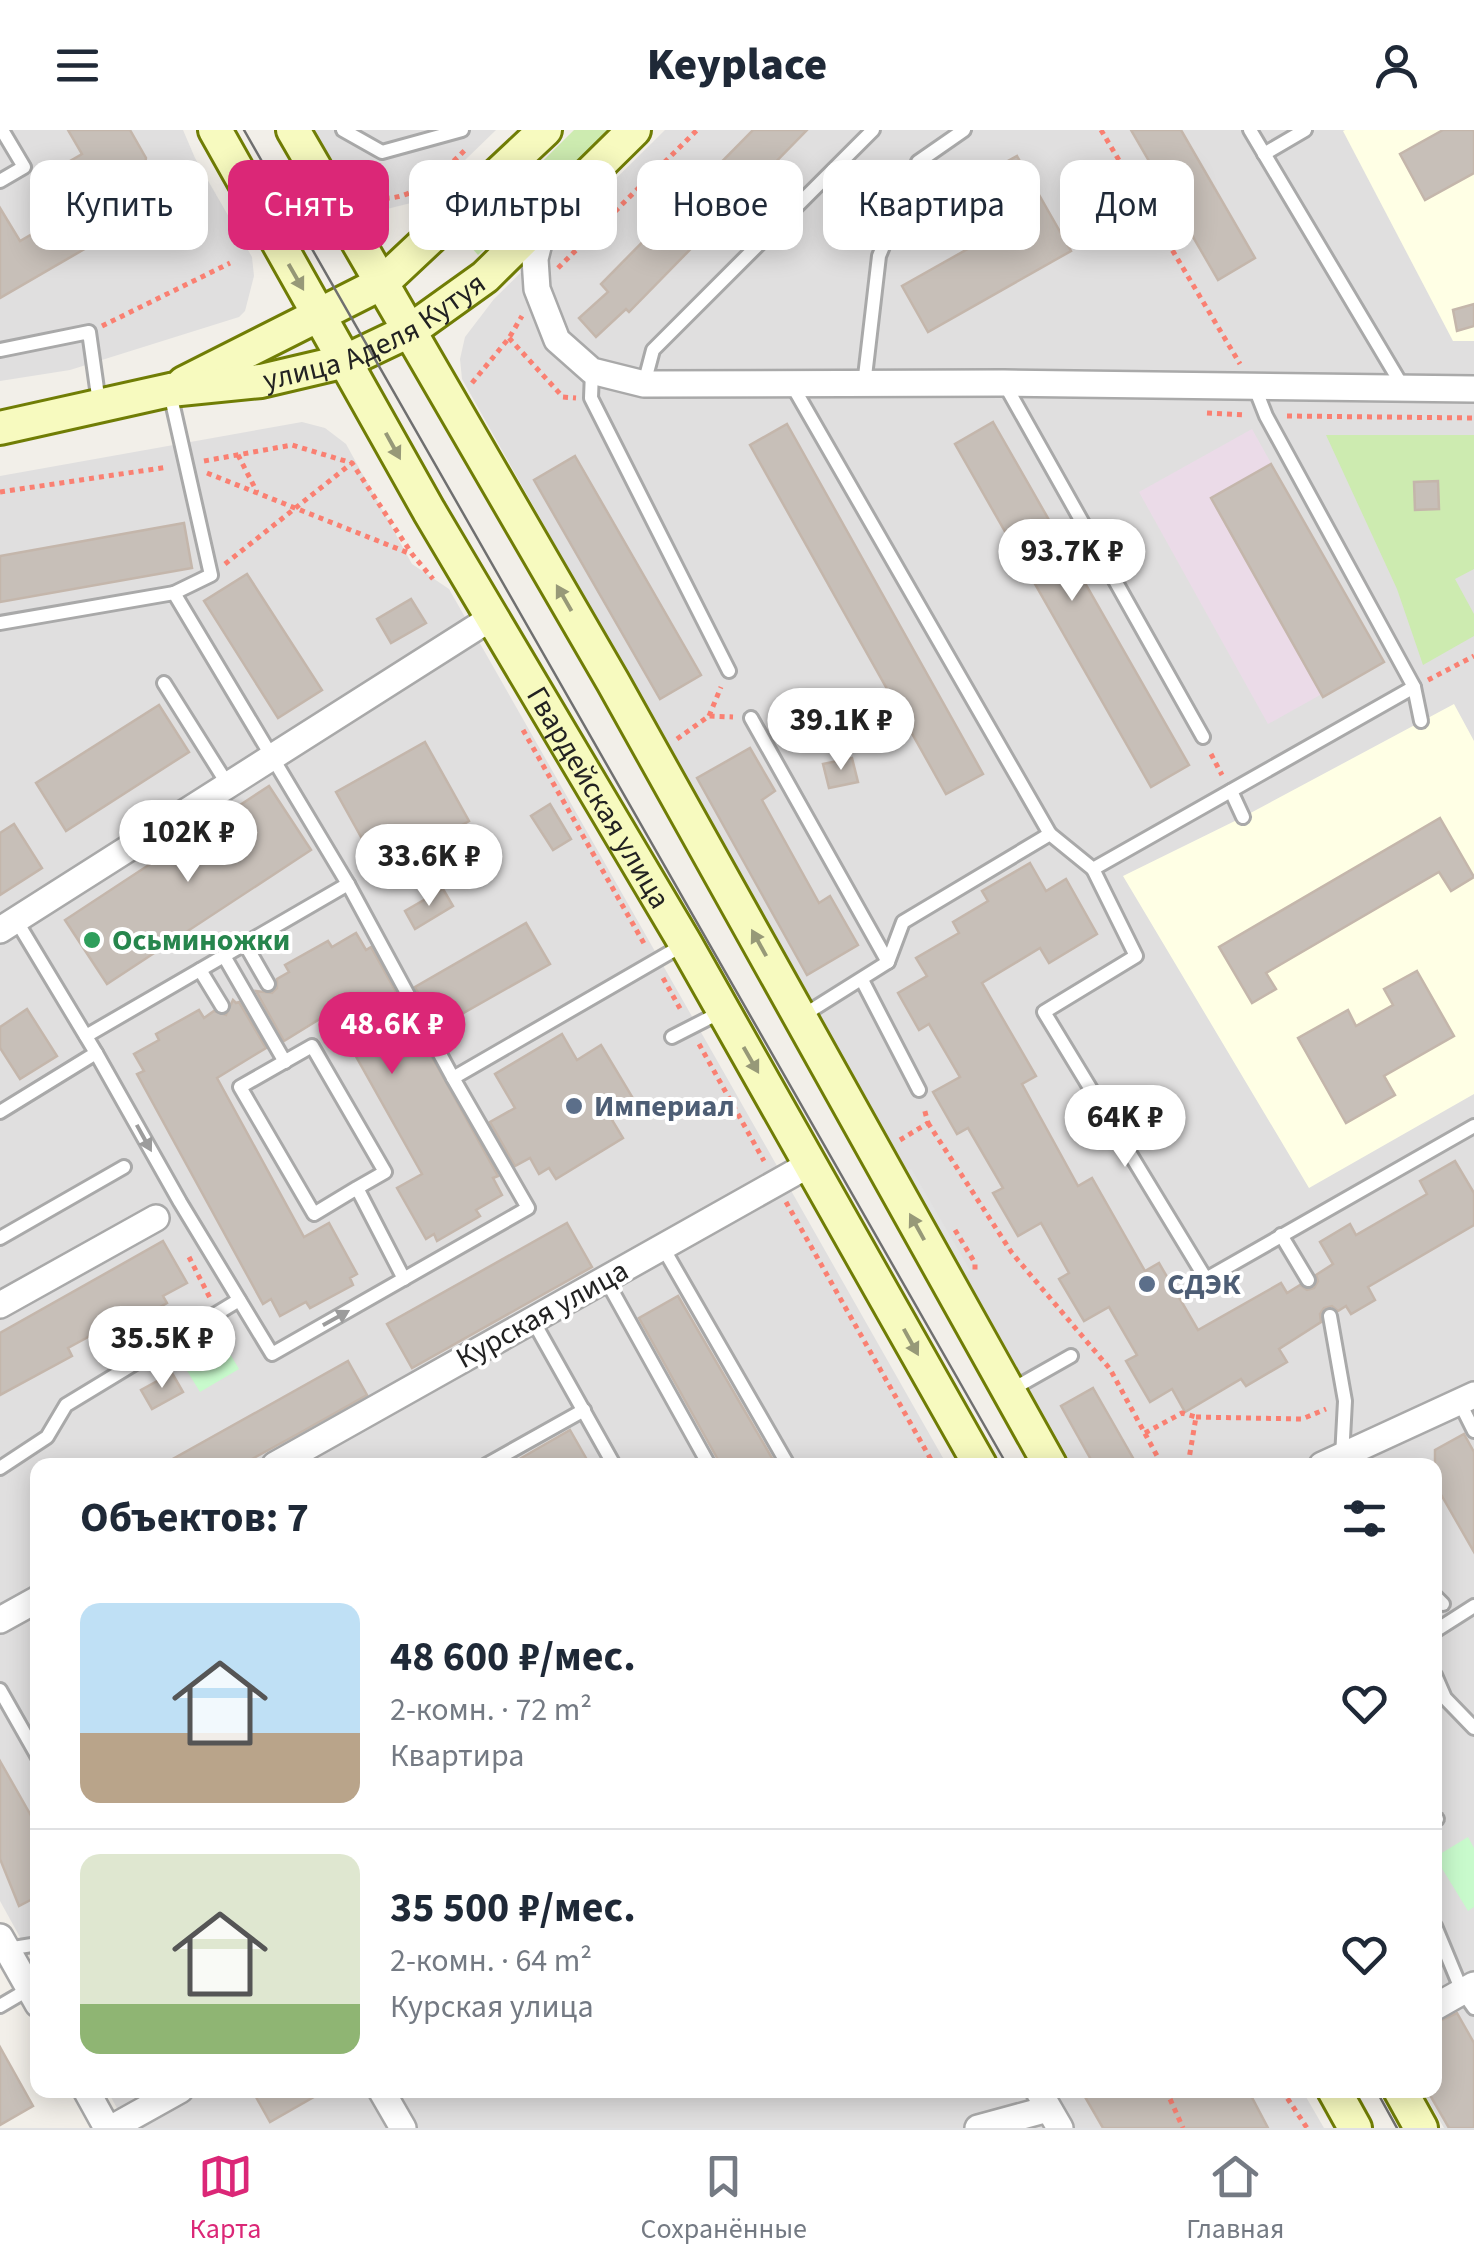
<!DOCTYPE html>
<html lang="ru">
<head>
<meta charset="utf-8">
<style>
	body { margin:0; font-family:"Source Sans 3",sans-serif; background:#f2f2f3; color:#1f2937; height:100vh; display:flex; flex-direction:column; font-size:38px; white-space:nowrap }
	* { box-sizing:border-box; margin:0 }
	p { font-size:32px; color:#747a83 }
	.icon { flex:none; width:55px; height:55px; fill:none; stroke:currentColor; stroke-width:2; stroke-linecap:round; stroke-linejoin:round }
	.map { position:relative; flex:1; overflow:hidden }
	.details { position:absolute; left:30px; top:1328px; width:1412px; height:640px; display:flex; flex-direction:column; background:#fff; border-radius:20px; box-shadow:0 5px 25px #0003 }
	.details>* { flex:none }
	.top-card { position:absolute; left:30px; top:30px; width:1415px; height:90px; display:flex; gap:20px }
	.price { position:absolute; translate:-50% -85px; padding:0 22px; border-radius:35px; background:#fff; color:#222; font-size:32px; line-height:65px; filter:drop-shadow(0 2px 5px #0008) }
	.price::after { content:''; position:absolute; left:50%; top:60px; width:30px; height:22px; margin-left:-15px; background:inherit; clip-path:polygon(0 0,100% 0,50% 100%) }
	.price.selected { background:#db2777; color:#fff }
	ul { padding:0; list-style:none }
	li { display:flex; align-items:center; gap:30px; height:250px; padding:0 50px }
	li+li { border-top:2px solid #e0e1e3 }
	li span { display:grid; place-items:center; flex:none; width:280px; height:200px; border-radius:20px; color:#555 }
	li>.icon { margin-inline-start:auto }
	span .icon { width:120px; height:120px; fill:#fffc; stroke-width:1 }
	li b { font-size:42px }
	h2 { display:flex; justify-content:space-between; align-items:center; height:120px; padding:0 50px; font-size:42px }
	.chip { padding:0 35px; border-radius:20px; background:#fff; box-shadow:0 5px 25px #0003; font-size:35px; line-height:90px }
	.chip.selected { background:#db2777; color:#fff }
	header { display:flex; justify-content:space-between; align-items:center; height:130px; padding:0 50px; background:#fff; font-size:45px; font-weight:800 }
	.tabs { display:flex; justify-content:space-around; align-items:center; height:140px; border-top:2px solid #e0e1e3; background:#fff; font-size:28px; color:#747a83 }
	.tabs a { display:grid; justify-items:center; gap:5px }
	.tabs .selected { color:#db2777 }
	.map>svg:first-child { display:block }
	.residential { fill:#e0dfdf }
	.industrial { fill:#ebdbe8 }
	.education { fill:#ffffe5 }
	.grass { fill:#cdebb0 }
	.park { fill:#c8facc }
	.parking { fill:#e2e2e2 }
	.building { fill:#c7bfb8; stroke:#c4b6ab; stroke-width:2.5 }
	.lines { fill:none; stroke-linecap:round; stroke-linejoin:round }
	.service-casing { stroke:#a9a9a9; stroke-width:18 }
	.minor-casing { stroke:#a9a9a9; stroke-width:30 }
	.secondary-casing { stroke:#707d05; stroke-width:38 }
	.path { stroke:#fa8072; stroke-width:5; stroke-dasharray:5 5; stroke-linecap:butt }
	.service { stroke:#fff; stroke-width:12 }
	.minor { stroke:#fff; stroke-width:25 }
	.secondary { stroke:#f7fabf; stroke-width:32 }
	.tram { stroke:#707070; stroke-width:2.5 }
	.oneway { fill:#979978 }
	.oneway2 { fill:#9c9c9c }
	.leisure-dot { fill:#2e9e5b; stroke:#fff; stroke-width:4 }
	.service-dot { fill:#5c6f8a; stroke:#fff; stroke-width:4 }
	.labels { text-anchor:middle; stroke-width:8; stroke-linejoin:round; paint-order:stroke }
	.street-label { font-size:30px; fill:#222; stroke:#fff }
	.leisure-label { font-size:30px; font-weight:bold; fill:#27864d; stroke:#fff; text-anchor:start }
	.service-label { font-size:30px; font-weight:bold; fill:#4e5e75; stroke:#fff; text-anchor:start }
</style>
</head>
<body>
<header><svg class="icon" aria-label="menu" viewBox="0 0 24 24"><path d="M4 6h16M4 12h16M4 18h16"/></svg>Keyplace<svg class="icon" aria-label="person" viewBox="0 0 24 24"><circle cx="12" cy="8" r="4"/><path d="M4 21q1-7 8-7t8 7"/></svg></header>
<div class="map">
<svg width="1474" height="1998" viewBox="0 0 1474 1998">
	<rect width="100%" height="100%" fill="#f2efe9"/>
	<g class="residential">
		<polygon points="0,0 183,0 195,28 252,127 254,146 245,181 239,187 70,240 0,251"/>
		<polygon points="307,0 496,0 433,61 415,72 383,80 358,76 345,68"/>
		<polygon points="665,0 1474,0 1474,1998 1444,1998 1422,1960 1435,1960 1435,1335 1072,1335 462,249 460,229 465,207 494,169"/>
		<polygon points="302,292 325,298 346,314 412,434 449,459 947,1335 38,1335 37,1838 0,1771 0,346"/>
		<polygon points="107,1960 1302,1960 1324,1998 128,1998"/>
	</g>
	<polygon class="industrial" points="1252,299 1381,531 1268,594 1139,362"/>
	<g class="education">
		<polygon points="1345,0 1474,0 1474,211 1453,211 1343,1"/>
		<polygon points="1454,574 1474,611 1474,964 1309,1058 1123,746 1243,687"/>
	</g>
	<g class="grass">
		<polygon points="574,0 610,0 478,125 464,109"/>
		<polygon points="1326,305 1474,305 1474,439 1455,449 1474,484 1474,506 1423,535 1397,459"/>
	</g>
	<g class="park">
		<polygon points="220,1207 239,1239 200,1262 181,1231"/>
		<polygon points="1468,1707 1474,1718 1474,1777 1468,1781 1435,1727"/>
	</g>
	<polygon class="parking" points="897,1035 912,1040 970,1140 963,1150"/>
	<g class="building">
		<polygon points="68,0 130,0 146,28 138,88 0,168 0,78 20,111 61,87 39,49 82,24"/>
		<polygon points="753,0 807,0 629,182 626,179 596,207 579,188 608,162 601,154"/>
		<polygon points="1131,0 1181,0 1255,128 1218,150"/>
		<polygon points="1443,0 1474,0 1474,43 1425,70 1400,24"/>
		<polygon points="1017,26 1071,121 928,202 902,156 996,103 968,53"/>
		<polygon points="1474,174 1474,196 1457,201 1453,180"/>
		<polygon points="993,292 1189,635 1151,657 955,314"/>
		<polygon points="787,294 983,644 946,664 750,315"/>
		<polygon points="575,326 701,545 660,569 534,350"/>
		<polygon points="1271,334 1384,532 1323,567 1211,368"/>
		<polygon points="1438,351 1439,379 1415,380 1414,352"/>
		<polygon points="184,393 192,438 0,472 0,426"/>
		<polygon points="247,444 322,560 278,588 204,471"/>
		<polygon points="411,469 426,493 391,513 377,489"/>
		<polygon points="159,575 189,622 66,701 36,653"/>
		<polygon points="425,612 469,691 441,707 435,697 402,715 407,725 380,741 336,662"/>
		<polygon points="750,618 775,661 762,670 819,773 830,766 858,815 807,845 697,648"/>
		<polygon points="852,628 858,652 829,658 823,634"/>
		<polygon points="269,656 311,720 107,854 65,790"/>
		<polygon points="550,674 571,709 553,720 531,686"/>
		<polygon points="1440,688 1474,747 1451,761 1439,742 1266,843 1276,859 1252,873 1219,817"/>
		<polygon points="14,694 42,738 0,765 0,703"/>
		<polygon points="1030,733 1046,761 1066,749 1097,804 1049,833 1040,818 982,853 1036,946 1022,954 1078,1056 1092,1048 1145,1141 1159,1133 1198,1200 1281,1153 1287,1163 1300,1155 1307,1160 1314,1158 1318,1151 1316,1145 1333,1134 1320,1112 1350,1094 1356,1105 1427,1064 1420,1051 1455,1031 1474,1063 1474,1095 1368,1157 1375,1170 1351,1184 1346,1176 1338,1181 1332,1176 1324,1178 1320,1184 1321,1192 1279,1219 1287,1232 1246,1256 1241,1249 1185,1282 1172,1259 1150,1272 1126,1231 1137,1225 1109,1177 1084,1191 1059,1149 1069,1143 1041,1093 1018,1106 993,1063 1003,1058 968,998 957,1004 933,962 960,947 929,894 919,900 898,863 927,846 916,828 959,803 953,792 988,771 982,761"/>
		<polygon points="443,759 453,776 415,799 405,781"/>
		<polygon points="526,793 550,834 437,898 415,857"/>
		<polygon points="356,803 366,820 371,817 498,1046 493,1048 502,1065 476,1080 480,1086 437,1111 434,1104 426,1109 397,1058 422,1044 331,882 284,911 256,861 272,863 277,858 277,849 289,842 285,835 328,811 332,817"/>
		<polygon points="1417,841 1454,906 1384,946 1395,965 1346,993 1298,908 1348,880 1356,896 1393,875 1384,859"/>
		<polygon points="233,870 236,873 239,872 266,918 217,948 304,1107 329,1093 357,1144 350,1148 353,1155 310,1178 306,1172 280,1186 271,1169 263,1174 137,944 144,941 134,924 159,910 156,904 199,880 204,888 214,881 226,885"/>
		<polygon points="27,879 57,926 20,949 0,918 0,897"/>
		<polygon points="562,904 577,930 601,915 637,975 612,990 623,1008 556,1049 549,1038 539,1044 530,1028 515,1036 490,992 515,978 495,944"/>
		<polygon points="567,1093 592,1137 412,1238 387,1194"/>
		<polygon points="163,1111 187,1153 163,1166 167,1173 116,1202 112,1194 68,1218 72,1226 0,1265 0,1203"/>
		<polygon points="678,1166 776,1335 721,1335 639,1188"/>
		<polygon points="348,1231 367,1265 296,1305 241,1335 162,1335"/>
		<polygon points="172,1243 183,1262 152,1279 141,1260"/>
		<polygon points="1093,1258 1137,1335 1094,1335 1061,1276"/>
		<polygon points="570,1300 590,1335 509,1335"/>
		<polygon points="1464,1304 1474,1322 1474,1422 1435,1354 1435,1320"/>
		<polygon points="0,1631 38,1698 38,1766 19,1776 0,1729"/>
		<polygon points="1457,1883 1474,1913 1474,1998 1449,1998 1427,1960 1435,1960 1435,1893"/>
		<polygon points="0,1917 33,1976 0,1995"/>
		<polygon points="252,1960 326,1960 270,1992"/>
		<polygon points="1081,1960 1248,1960 1268,1998 1103,1998"/>
	</g>
	<g class="lines">
		<defs>
			<g id="service">
				<polyline points="343,0 382,22 462,0"/>
				<polyline points="1250,0 1403,257"/>
				<polyline points="1264,24 1305,0"/>
				<polyline points="0,51 24,37 2,0"/>
				<polyline points="0,220 89,202 99,273"/>
				<polyline points="592,241 591,268 729,541"/>
				<polyline points="1004,253 1203,607"/>
				<polyline points="644,254 653,220 873,0"/>
				<polyline points="792,255 1050,704"/>
				<polyline points="864,255 879,126 918,32 964,0"/>
				<polyline points="170,263 211,445 174,463"/>
				<polyline points="0,493 174,463 348,754 453,948"/>
				<polyline points="164,553 228,655"/>
				<polyline points="1414,557 1421,591"/>
				<polyline points="751,588 888,832"/>
				<polyline points="1231,661 1243,687"/>
				<polyline points="1093,739 1136,826 1044,882 1206,1149 1474,996"/>
				<polyline points="245,814 268,854"/>
				<polyline points="224,826 285,932"/>
				<polyline points="200,840 222,876"/>
				<polyline points="862,850 919,960"/>
				<polyline points="802,886 888,832 903,792 1050,704 1093,739 1414,557 1266,286 1255,258"/>
				<polyline points="86,906 348,754"/>
				<polyline points="672,907 723,881"/>
				<polyline points="96,923 180,1072 272,1224 528,1078 453,948 683,815"/>
				<polyline points="0,982 96,923 16,790"/>
				<polyline points="357,1058 314,1084 240,957 312,916 385,1042 357,1058 404,1149"/>
				<polyline points="1281,1105 1308,1150"/>
				<polyline points="0,1108 124,1037"/>
				<polyline points="662,1116 788,1335"/>
				<polyline points="605,1148 709,1335"/>
				<polyline points="1330,1186 1345,1271 1342,1327"/>
				<polyline points="532,1189 614,1335"/>
				<polyline points="1009,1261 1071,1226"/>
				<polyline points="1460,1273 1474,1301"/>
				<polyline points="486,1335 584,1280"/>
				<polyline points="0,1338 47,1307 66,1275 239,1170"/>
				<polyline points="1435,1466 1443,1474"/>
				<polyline points="1435,1501 1474,1476"/>
				<polyline points="1435,1545 1445,1568 1474,1598"/>
				<polyline points="0,1560 38,1627"/>
				<polyline points="1435,1690 1437,1689"/>
				<polyline points="1435,1796 1462,1861 1474,1878"/>
				<polyline points="7,1819 38,1814"/>
				<polyline points="0,1876 29,1859"/>
			</g>
			<g id="minor">
				<polyline points="545,89 535,129 537,159 557,210 592,241 644,254 1004,253 1474,259"/>
				<polyline points="0,800 491,488"/>
				<polyline points="0,1175 156,1088"/>
				<polyline points="275,1335 810,1034"/>
				<polyline points="1322,1335 1474,1265"/>
				<polyline points="0,1490 38,1469"/>
				<polyline points="0,1807 38,1874"/>
				<polyline points="1435,1877 1474,1855"/>
				<polyline points="86,1960 107,1998"/>
				<polyline points="381,1960 403,1998"/>
				<polyline points="1038,1960 1060,1998"/>
				<polyline points="112,1998 180,1960"/>
				<polyline points="978,1998 1048,1979"/>
			</g>
			<g id="secondary">
				<path id="s1" d="M215,0L429,381L685,813L980,1335"/>
				<polyline points="293,0 613,552 1050,1335"/>
				<polyline points="184,253 382,153 545,0"/>
				<path id="s2" d="M0,298L170,260L261,251L346,231L411,200L485,147L634,0"/>
				<polyline points="1334,1960 1355,1998"/>
				<polyline points="1400,1960 1421,1998"/>
			</g>
		</defs>
		<use href="#service" class="service-casing"/>
		<use href="#minor" class="minor-casing"/>
		<use href="#secondary" class="secondary-casing"/>
		<g class="path">
			<polyline points="1101,0 1240,234"/>
			<path d="M365,65C405,79 439,46 466,19"/>
			<polyline points="558,138 697,0"/>
			<polyline points="102,196 230,133"/>
			<polyline points="509,208 563,267 576,268"/>
			<polyline points="472,253 509,208 522,186"/>
			<polyline points="1207,283 1246,285"/>
			<polyline points="1287,286 1474,288"/>
			<polyline points="238,325 257,362"/>
			<polyline points="204,331 292,315 352,333 412,424 433,449"/>
			<polyline points="207,343 411,424"/>
			<polyline points="0,362 168,337"/>
			<polyline points="225,434 352,333"/>
			<polyline points="1428,550 1474,526"/>
			<polyline points="709,586 721,557"/>
			<polyline points="523,600 646,817"/>
			<polyline points="677,609 709,586 733,587"/>
			<polyline points="1211,624 1222,645"/>
			<polyline points="663,848 682,882"/>
			<polyline points="699,914 764,1031"/>
			<polyline points="928,993 1012,1123 1110,1239 1162,1335"/>
			<polyline points="900,1010 928,993 924,978"/>
			<polyline points="786,1072 934,1335"/>
			<polyline points="955,1100 975,1133 975,1143"/>
			<polyline points="189,1127 211,1170"/>
			<polyline points="1196,1287 1302,1289 1326,1279"/>
			<polyline points="1145,1303 1182,1283 1196,1287 1188,1335"/>
			<polyline points="1166,1960 1183,1998"/>
			<polyline points="1282,1960 1307,1998"/>
		</g>
		<use href="#service" class="service"/>
		<use href="#minor" class="minor"/>
		<use href="#secondary" class="secondary"/>
		<g class="tram">
			<polyline points="244,0 1007,1335"/>
			<polyline points="1376,1960 1397,1998"/>
		</g>
	</g>
	<defs><path id="oneway-solid" d="M-6-.8H1V-3.2L6.5 0L1 3.2V.8H-6Z" transform="scale(2.5)"/></defs>
	<g class="oneway">
		<use href="#oneway-solid" transform="translate(296 147) rotate(60)"/>
		<use href="#oneway-solid" transform="translate(393 316) rotate(61)"/>
		<use href="#oneway-solid" transform="translate(564 468) rotate(-120)"/>
		<use href="#oneway-solid" transform="translate(759 813) rotate(-119)"/>
		<use href="#oneway-solid" transform="translate(751 930) rotate(60)"/>
		<use href="#oneway-solid" transform="translate(917 1097) rotate(-119)"/>
		<use href="#oneway-solid" transform="translate(911 1212) rotate(61)"/>
	</g>
	<g class="oneway2">
		<use href="#oneway-solid" transform="translate(144 1008) rotate(61)"/>
		<use href="#oneway-solid" transform="translate(336 1188) rotate(-29)"/>
	</g>
	<circle class="leisure-dot" cx="92" cy="810" r="10"/>
	<g class="service-dot">
		<circle cx="574" cy="976" r="10"/>
		<circle cx="1147" cy="1154" r="10"/>
	</g>
	<g class="labels">
		<g class="street-label">
			<text dy="10" stroke="none"><textPath href="#s2" startOffset="390">улица Аделя Кутуя</textPath></text>
			<text dy="10" stroke="none"><textPath href="#s1" startOffset="770">Гвардейская улица</textPath></text>
			<text transform="translate(542 1184) rotate(-29)" y="10">Курская улица</text>
		</g>
		<g class="leisure-label">
			<text x="112" y="820">Осьминожки</text>
		</g>
		<g class="service-label">
			<text x="594" y="986">Империал</text>
			<text x="1167" y="1164">СДЭК</text>
		</g>
	</g>
</svg>
<b class="price" style="left:1072px;top:474px">93.7K ₽</b>
<b class="price" style="left:841px;top:643px">39.1K ₽</b>
<b class="price" style="left:188px;top:755px">102K ₽</b>
<b class="price" style="left:429px;top:779px">33.6K ₽</b>
<b class="price selected" style="left:392px;top:947px">48.6K ₽</b>
<b class="price" style="left:1125px;top:1040px">64K ₽</b>
<b class="price" style="left:162px;top:1261px">35.5K ₽</b>
<div class="top-card">
<a class="chip">Купить</a>
<a class="chip selected">Снять</a>
<a class="chip">Фильтры</a>
<a class="chip">Новое</a>
<a class="chip">Квартира</a>
<a class="chip">Дом</a>
</div>
<section class="details">
<h2>Объектов: 7<svg class="icon" aria-label="filters" viewBox="0 0 24 24"><path d="M4 7h16M4 17h16"/><circle cx="9" cy="7" r="2"/><circle cx="15" cy="17" r="2"/></svg></h2>
<ul>
<li><span style="background:linear-gradient(#bfe0f5 65%,#b9a48a 0)"><svg class="icon" aria-label="home" viewBox="0 0 24 24"><path d="M3 11l9-7 9 7M6 9v11h12V9"/></svg></span><div><b>48 600 ₽/мес.</b><p>2-комн. · 72 m²</p><p>Квартира</p></div><svg class="icon" aria-label="heart" viewBox="0 0 24 24"><path d="M12 20l-8-8c-3-5 5-10 8-4 3-6 11-1 8 4z"/></svg></li>
<li><span style="background:linear-gradient(#dfe7d0 75%,#8fb573 0)"><svg class="icon" aria-label="home" viewBox="0 0 24 24"><path d="M3 11l9-7 9 7M6 9v11h12V9"/></svg></span><div><b>35 500 ₽/мес.</b><p>2-комн. · 64 m²</p><p>Курская улица</p></div><svg class="icon" aria-label="heart" viewBox="0 0 24 24"><path d="M12 20l-8-8c-3-5 5-10 8-4 3-6 11-1 8 4z"/></svg></li>
</ul>
</section>
</div>
<nav class="tabs">
<a class="selected"><svg class="icon" aria-label="map" viewBox="0 0 24 24"><path d="M3 6l6-2 6 2 6-2v14l-6 2-6-2-6 2zM9 4v14M15 6v14"/></svg>Карта</a>
<a><svg class="icon" aria-label="saved" viewBox="0 0 24 24"><path d="M7 4h10v16l-5-4-5 4z"/></svg>Сохранённые</a>
<a><svg class="icon" aria-label="home" viewBox="0 0 24 24"><path d="M3 11l9-7 9 7M6 9v11h12V9"/></svg>Главная</a>
</nav>
</body>
</html>
